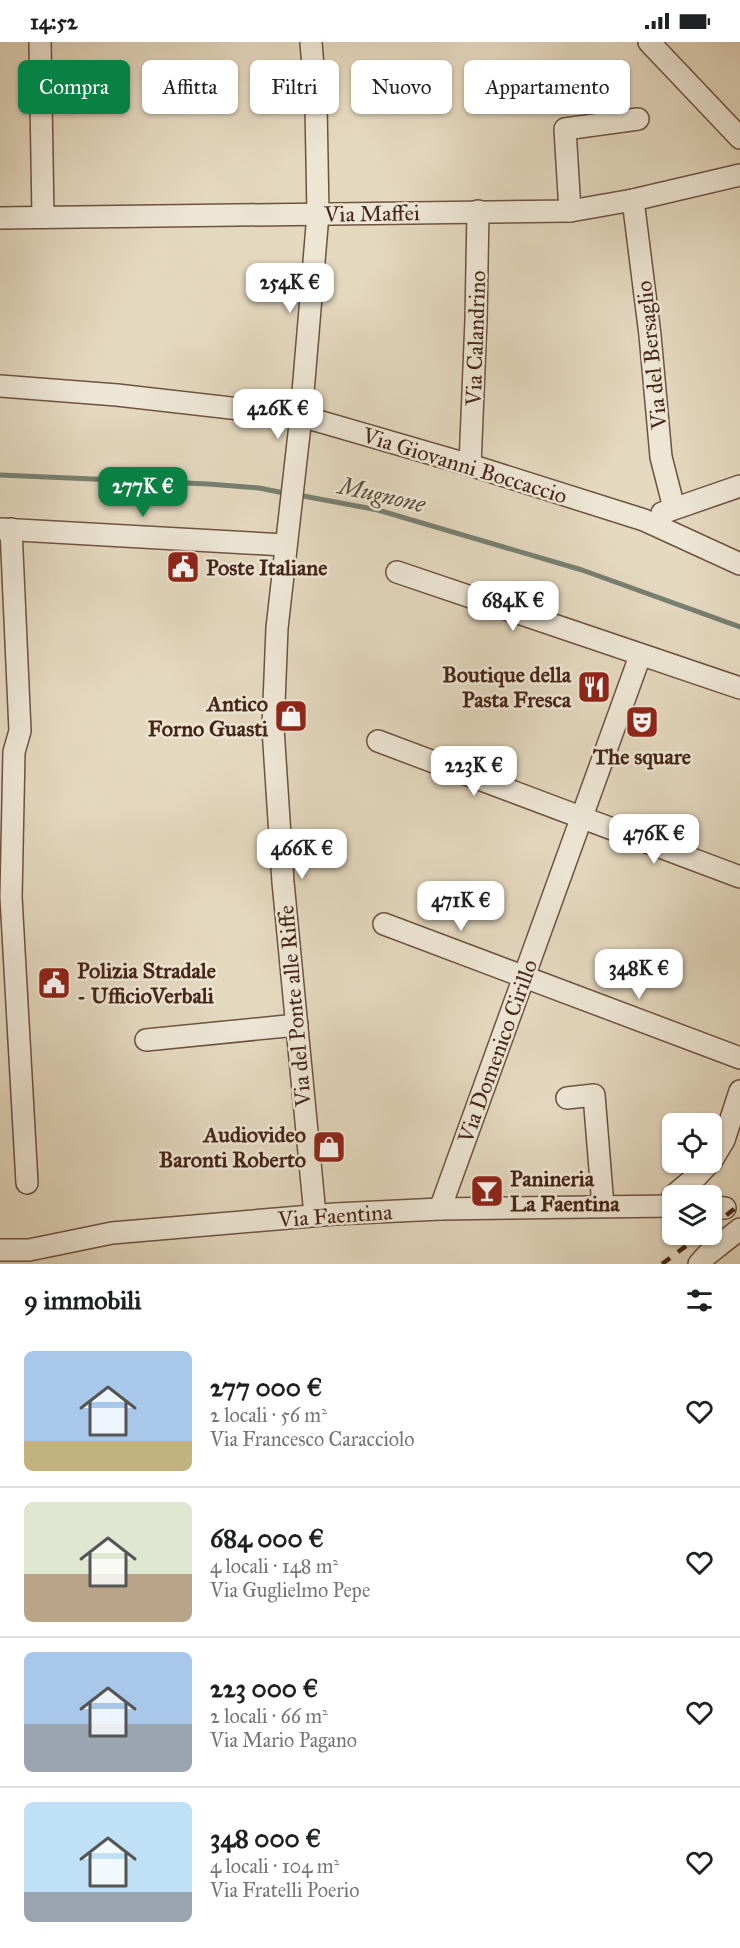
<!DOCTYPE html>
<html lang="it">
<head>
<meta charset="utf-8">
<style>
	body { margin:0; font-family:"IM FELL Great Primer",serif; background:#f6f6f6; color:#202124; height:100vh; display:flex; flex-direction:column; font-size:22px; white-space:nowrap }
	* { box-sizing:border-box; margin:0 }
	p { font-size:20px; color:#757577 }
	.icon { flex:none; width:33px; height:33px; fill:none; stroke:currentColor; stroke-width:2; stroke-linecap:round; stroke-linejoin:round }
	.map { position:relative; height:1222px; overflow:hidden }
	.panel { display:flex; flex-direction:column; background:#fff; flex:1 }
	.panel>* { flex:none }
	.top-card { position:absolute; left:18px; top:18px; width:705px; height:54px; display:flex; gap:12px }
	.controls { position:absolute; left:662px; top:1071px; display:grid; gap:12px }
	.controls a { display:grid; place-items:center; width:60px; height:60px; border-radius:9px; background:#fff; box-shadow:0 2px 4px #0004; font-size:30px }
	.price { position:absolute; translate:-50% -51px; padding:0 14px; border-radius:12px; background:#fff; color:#222; font-size:20px; line-height:39px; filter:drop-shadow(0 2px 3px #0008) }
	.price::after { content:''; position:absolute; left:50%; top:36px; width:18px; height:14px; margin-left:-9px; background:inherit; clip-path:polygon(0 0,100% 0,50% 100%) }
	.price.selected { background:#0b8043; color:#fff }
	ul { padding:0; list-style:none }
	li { display:flex; align-items:center; gap:18px; height:150px; padding:0 24px }
	li+li { border-top:2px solid #e0e0e0 }
	li span { display:grid; place-items:center; flex:none; width:168px; height:120px; border-radius:9px; color:#555 }
	li>.icon { margin-inline-start:auto }
	span .icon { width:72px; height:72px; fill:#fffc; stroke-width:1 }
	li b { font-size:26px }
	h2 { display:flex; justify-content:space-between; align-items:center; height:72px; padding:0 24px; font-size:26px }
	.tag { padding:0 21px; border-radius:9px; background:#fff; box-shadow:0 2px 4px #0004; font-size:21px; line-height:54px }
	.tag.selected { background:#0b8043; color:#fff }
	.status { display:flex; justify-content:space-between; align-items:center; height:42px; padding:0 30px; background:#fff; direction:ltr }
	.status svg { height:16px; fill:currentColor }
	.map>svg:first-child { display:block }
	.lines { fill:none; stroke-linecap:round; stroke-linejoin:round }
	.stream { stroke:#777f70; stroke-width:5 }
	.minor-casing { stroke:#6e5241; stroke-width:24 }
	.minor { stroke:#ede6d5; stroke-width:21 }
	.rail { stroke:#462517; stroke-width:4.5; stroke-dasharray:10 10; stroke-linecap:butt }
	.labels { text-anchor:middle; stroke-width:5; stroke-linejoin:round; paint-order:stroke }
	.street-label { font-size:22px; fill:#462517; stroke:#ede6d5 }
	.poi-label { font-size:22px; font-weight:bold; fill:#462517; stroke:#ede6d5; text-anchor:start }
	.water-label { font-size:24px; font-style:italic; fill:#5a4a3c; stroke:#ede6d5 }
</style>
</head>
<body>
<div class="status"><b>14:52</b><svg viewBox="0 0 49 12"><path d="M0 12V9h3v3zM5 12V6h3v6zM10 12V3h3v9zM15 12V0h3v12zM26 1h20v11H26zM47 4h2v5h-2z"/></svg></div>
<div class="map">
<svg width="740" height="1222" viewBox="0 0 740 1222">
	<rect width="100%" height="100%" fill="#e4d8bf"/>
	<filter id="stains"><feTurbulence type="fractalNoise" baseFrequency=".00333" numOctaves="4"/><feColorMatrix values="0 0 0 0 .2 0 0 0 0 .09 0 0 0 0 .02 0 0 0 .5 -.17"/></filter>
	<radialGradient id="worn" r=".72"><stop offset=".6" stop-color="#630" stop-opacity="0"/><stop offset="1" stop-color="#630" stop-opacity=".3"/></radialGradient>
	<g class="lines">
		<g class="stream">
			<polyline points="0,433 208,442 259,446 289,452"/>
			<polyline points="298,453 378,468 582,528 740,585"/>
		</g>
		<defs>
			<g id="minor">
				<polyline points="40,0 43,175"/>
				<polyline points="311,0 316,63 318,172 301,374 277,586 273,686 283,840 315,1173"/>
				<polyline points="649,0 740,96"/>
				<polyline points="633,158 650,293 661,415 674,466"/>
				<polyline points="570,169 565,87 638,77"/>
				<polyline points="0,176 570,169 633,158 740,133"/>
				<polyline points="0,344 117,353 301,374 470,423 644,478 740,522"/>
				<polyline points="470,423 476,278 478,169"/>
				<polyline points="662,471 740,444"/>
				<polyline points="0,487 285,503"/>
				<polyline points="11,487 20,689 14,710 11,855 27,1141"/>
				<polyline points="397,530 740,646"/>
				<polyline points="378,699 740,835"/>
				<polyline points="384,882 740,1016"/>
				<polyline points="146,998 297,983"/>
				<polyline points="567,1056 594,1053 603,1164"/>
				<polyline points="711,1120 724,1098 740,1049"/>
				<polyline points="673,1154 697,1134 710,1120"/>
				<polyline points="711,1165 725,1166"/>
				<polyline points="440,1167 640,614"/>
				<polyline points="0,1208 29,1208 112,1191 335,1172 440,1167 672,1164"/>
				<polyline points="699,1222 707,1213 740,1187"/>
			</g>
		</defs>
		<use href="#minor" class="minor-casing"/>
		<use href="#minor" class="minor"/>
		<g class="rail">
			<polyline points="711,1186 740,1162"/>
			<polyline points="662,1222 702,1192"/>
		</g>
	</g>
	<defs>
		<symbol id="civic-square" viewBox="-11 -11 22 22"><rect x="-9" y="-9" width="18" height="18" rx="4" fill="#8f2418" stroke="#ede6d5"/><path d="M-.6-6.5H3V-4.5H.6V-3L4-1V1h2V6H-6V1h2V-1L-.6-3ZM-1.2 2.5V6h2.4V2.5Z" fill="#fff"/></symbol>
		<symbol id="restaurant-square" viewBox="-11 -11 22 22"><rect x="-9" y="-9" width="18" height="18" rx="4" fill="#8f2418" stroke="#ede6d5"/><path d="M-5-6h1v4h1v-4h1v4h1v-4h1v5L-1.5 .5V6h-2V.5L-5-1ZM5-6V6H3V1.5H1.5Q1.5-4 5-6Z" fill="#fff"/></symbol>
		<symbol id="shop-square" viewBox="-11 -11 22 22"><rect x="-9" y="-9" width="18" height="18" rx="4" fill="#8f2418" stroke="#ede6d5"/><path d="M-5-2.5h2.3a2.7 3.5 0 0 1 5.4 0H5L5.5 6h-11ZM-1.5-2.5h3a1.5 2.3 0 0 0-3 0Z" fill="#fff"/></symbol>
		<symbol id="theatre-square" viewBox="-11 -11 22 22"><rect x="-9" y="-9" width="18" height="18" rx="4" fill="#8f2418" stroke="#ede6d5"/><path d="M-5-5.5Q0-4 5-5.5V0Q5 5 0 6Q-5 5-5 0ZM-3.3-2.5H-1v1.5H-3.3ZM1-2.5H3.3v1.5H1ZM-2.8 1Q0 5.5 2.8 1Z" fill="#fff"/></symbol>
		<symbol id="bar-square" viewBox="-11 -11 22 22"><rect x="-9" y="-9" width="18" height="18" rx="4" fill="#8f2418" stroke="#ede6d5"/><path d="M-6-5H6L.8 .8V4.5H3.5V6h-7V4.5H-.8V.8Z" fill="#fff"/></symbol>
	</defs>
	<g fill-rule="evenodd">
		<use href="#civic-square" x="164" y="506" width="38" height="38"/>
		<use href="#restaurant-square" x="575" y="626" width="38" height="38"/>
		<use href="#shop-square" x="272" y="655" width="38" height="38"/>
		<use href="#theatre-square" x="623" y="661" width="38" height="38"/>
		<use href="#civic-square" x="35" y="922" width="38" height="38"/>
		<use href="#shop-square" x="310" y="1086" width="38" height="38"/>
		<use href="#bar-square" x="468" y="1130" width="38" height="38"/>
	</g>
	<g class="labels">
		<g class="street-label">
			<text transform="translate(372 171) rotate(-1)" y="8">Via Maffei</text>
			<text transform="translate(475 296) rotate(-88)" y="8">Via Calandrino</text>
			<text transform="translate(651 313) rotate(-96)" y="8">Via del Bersaglio</text>
			<text transform="translate(465 423) rotate(17)" y="8">Via Giovanni Boccaccio</text>
			<text transform="translate(294 964) rotate(-95)" y="8">Via del Ponte alle Riffe</text>
			<text transform="translate(497 1009) rotate(-70)" y="8">Via Domenico Cirillo</text>
			<text transform="translate(335 1173) rotate(-4)" y="8">Via Faentina</text>
		</g>
		<g class="poi-label">
			<text x="206" y="533">Poste Italiane</text>
			<text x="571" y="640" text-anchor="end">Boutique della<tspan x="571" dy="25">Pasta Fresca</tspan></text>
			<text x="268" y="669" text-anchor="end">Antico<tspan x="268" dy="25">Forno Guasti</tspan></text>
			<text x="642" y="722" text-anchor="middle">The square</text>
			<text x="77" y="936">Polizia Stradale<tspan x="77" dy="25">- UfficioVerbali</tspan></text>
			<text x="306" y="1100" text-anchor="end">Audiovideo<tspan x="306" dy="25">Baronti Roberto</tspan></text>
			<text x="510" y="1144">Panineria<tspan x="510" dy="25">La Faentina</tspan></text>
		</g>
		<g class="water-label">
			<text transform="translate(382 453) rotate(13)" y="8">Mugnone</text>
		</g>
	</g>
	<rect width="100%" height="100%" filter="url(#stains)"/>
	<rect width="100%" height="100%" fill="url(#worn)"/>
</svg>
<div class="controls">
<a><svg class="icon" aria-label="locate" viewBox="0 0 24 24"><circle cx="12" cy="12" r="6"/><path d="M12 2v4M12 18v4M2 12h4M18 12h4"/></svg></a>
<a><svg class="icon" aria-label="layers" viewBox="0 0 24 24"><path d="M12 4l9 5-9 5-9-5zM3 14l9 5 9-5"/></svg></a>
</div>
<b class="price" style="left:290px;top:272px">254K €</b>
<b class="price" style="left:278px;top:398px">426K €</b>
<b class="price selected" style="left:143px;top:476px">277K €</b>
<b class="price" style="left:513px;top:590px">684K €</b>
<b class="price" style="left:474px;top:755px">223K €</b>
<b class="price" style="left:654px;top:823px">476K €</b>
<b class="price" style="left:302px;top:838px">466K €</b>
<b class="price" style="left:461px;top:890px">471K €</b>
<b class="price" style="left:639px;top:958px">348K €</b>
<div class="top-card">
<a class="tag selected">Compra</a>
<a class="tag">Affitta</a>
<a class="tag">Filtri</a>
<a class="tag">Nuovo</a>
<a class="tag">Appartamento</a>
</div>
</div>
<section class="panel">
<h2>9 immobili<svg class="icon" aria-label="filters" viewBox="0 0 24 24"><path d="M4 7h16M4 17h16"/><circle cx="9" cy="7" r="2"/><circle cx="15" cy="17" r="2"/></svg></h2>
<ul>
<li><span style="background:linear-gradient(#a9c7e8 75%,#c2b280 0)"><svg class="icon" aria-label="home" viewBox="0 0 24 24"><path d="M3 11l9-7 9 7M6 9v11h12V9"/></svg></span><div><b>277 000 €</b><p>2 locali · 56 m²</p><p>Via Francesco Caracciolo</p></div><svg class="icon" aria-label="heart" viewBox="0 0 24 24"><path d="M12 20l-8-8c-3-5 5-10 8-4 3-6 11-1 8 4z"/></svg></li>
<li><span style="background:linear-gradient(#dfe7d0 60%,#b9a48a 0)"><svg class="icon" aria-label="home" viewBox="0 0 24 24"><path d="M3 11l9-7 9 7M6 9v11h12V9"/></svg></span><div><b>684 000 €</b><p>4 locali · 148 m²</p><p>Via Guglielmo Pepe</p></div><svg class="icon" aria-label="heart" viewBox="0 0 24 24"><path d="M12 20l-8-8c-3-5 5-10 8-4 3-6 11-1 8 4z"/></svg></li>
<li><span style="background:linear-gradient(#a9c7e8 60%,#9aa5b1 0)"><svg class="icon" aria-label="home" viewBox="0 0 24 24"><path d="M3 11l9-7 9 7M6 9v11h12V9"/></svg></span><div><b>223 000 €</b><p>2 locali · 66 m²</p><p>Via Mario Pagano</p></div><svg class="icon" aria-label="heart" viewBox="0 0 24 24"><path d="M12 20l-8-8c-3-5 5-10 8-4 3-6 11-1 8 4z"/></svg></li>
<li><span style="background:linear-gradient(#bfe0f5 75%,#9aa5b1 0)"><svg class="icon" aria-label="home" viewBox="0 0 24 24"><path d="M3 11l9-7 9 7M6 9v11h12V9"/></svg></span><div><b>348 000 €</b><p>4 locali · 104 m²</p><p>Via Fratelli Poerio</p></div><svg class="icon" aria-label="heart" viewBox="0 0 24 24"><path d="M12 20l-8-8c-3-5 5-10 8-4 3-6 11-1 8 4z"/></svg></li>
</ul>
</section>
</body>
</html>
